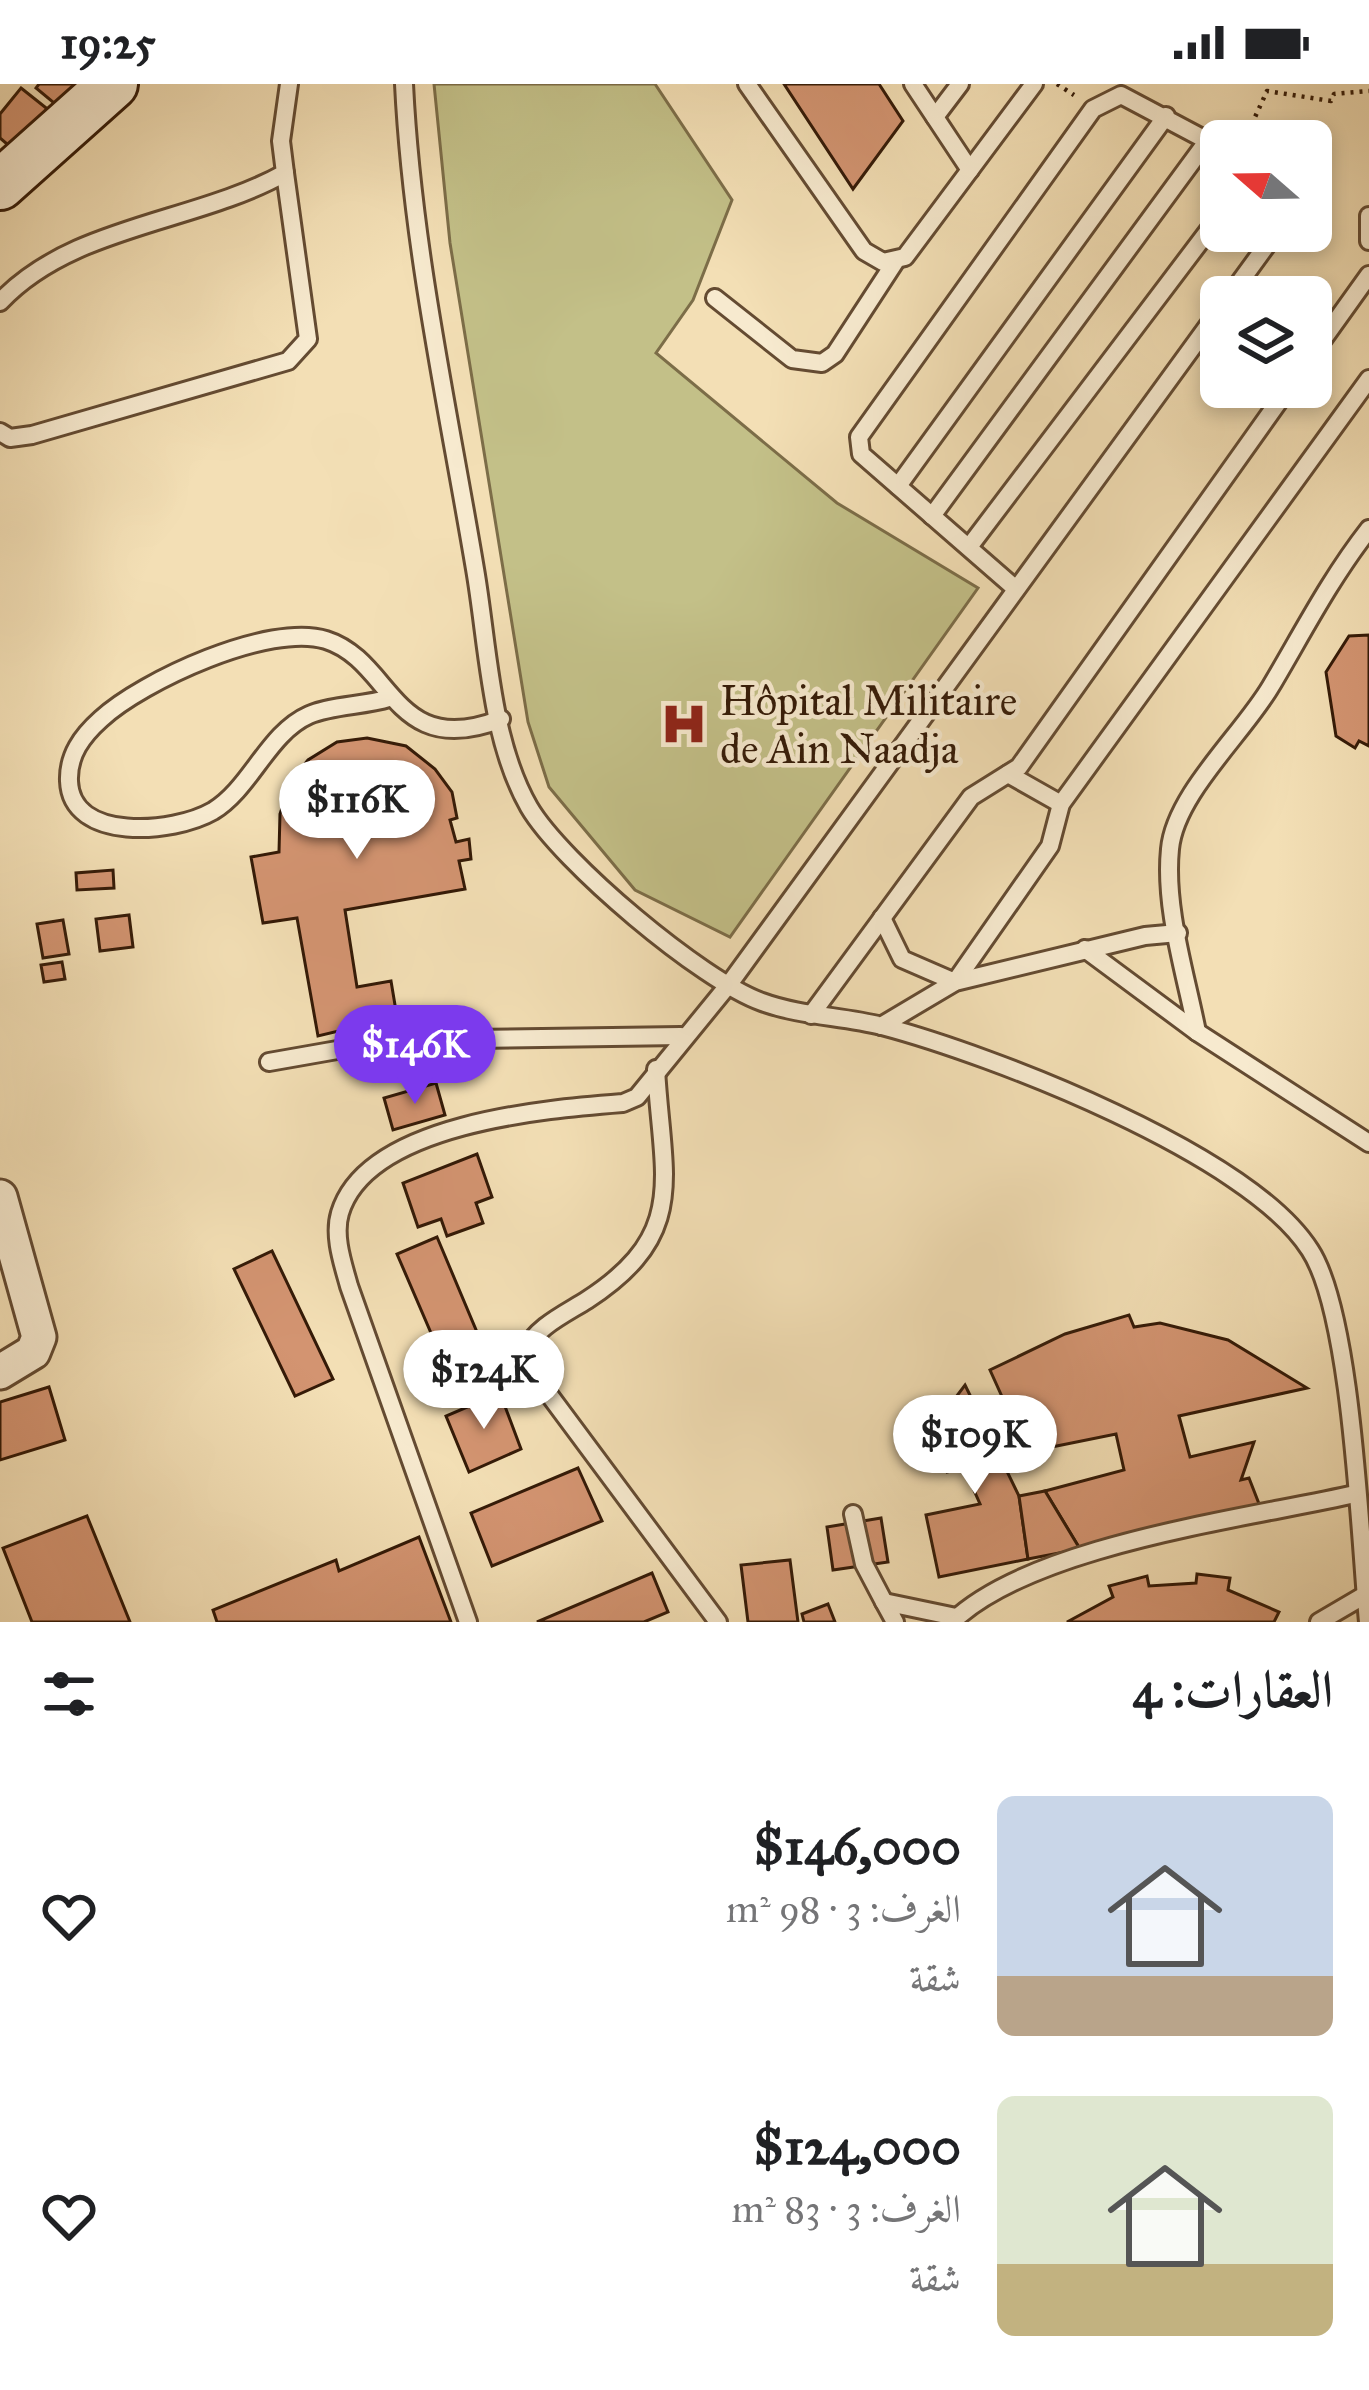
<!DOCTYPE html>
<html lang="ar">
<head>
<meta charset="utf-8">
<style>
	body { margin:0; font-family:"IM FELL Great Primer",Amiri,serif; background:#f2f2f2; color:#202124; direction:rtl; height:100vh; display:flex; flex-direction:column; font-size:45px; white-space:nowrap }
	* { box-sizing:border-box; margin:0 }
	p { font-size:39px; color:#757577 }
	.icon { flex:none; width:66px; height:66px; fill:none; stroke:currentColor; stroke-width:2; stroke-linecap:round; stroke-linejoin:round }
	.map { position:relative; height:1538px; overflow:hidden; direction:ltr }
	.drawer { display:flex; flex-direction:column; background:#fff; flex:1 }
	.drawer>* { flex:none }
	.needle { width:78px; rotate:290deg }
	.fabs { position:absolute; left:1200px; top:36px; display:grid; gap:24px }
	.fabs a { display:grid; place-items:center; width:132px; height:132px; border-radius:18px; background:#fff; box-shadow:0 6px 18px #0003; font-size:60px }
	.price { position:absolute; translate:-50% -102px; padding:0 27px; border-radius:42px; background:#fff; color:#222; font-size:39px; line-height:78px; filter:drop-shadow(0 3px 6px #0008) }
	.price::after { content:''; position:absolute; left:50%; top:72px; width:36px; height:27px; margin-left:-18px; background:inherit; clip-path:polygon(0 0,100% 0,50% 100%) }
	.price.on { background:#7c3aed; color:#fff }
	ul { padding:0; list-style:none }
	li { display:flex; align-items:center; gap:36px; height:300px; padding:0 36px }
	li span { display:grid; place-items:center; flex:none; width:336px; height:240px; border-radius:18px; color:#555 }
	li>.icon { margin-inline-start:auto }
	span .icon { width:144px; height:144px; fill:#fffc; stroke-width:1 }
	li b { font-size:51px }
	h2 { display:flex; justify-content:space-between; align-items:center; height:144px; padding:0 36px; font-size:51px }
	.status { display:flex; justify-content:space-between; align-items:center; height:84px; padding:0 60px; background:#fff; direction:ltr }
	.status svg { height:33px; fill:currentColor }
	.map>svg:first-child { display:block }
	.green { fill:#c3c088; stroke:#7c6d48; stroke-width:3 }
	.building { fill:#d39471; stroke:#341a07; stroke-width:3 }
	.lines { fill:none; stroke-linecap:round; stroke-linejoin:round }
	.lane-casing { stroke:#644b32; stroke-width:22 }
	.street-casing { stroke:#644b32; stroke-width:39 }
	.secondary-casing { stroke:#341a07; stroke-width:54 }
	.path { stroke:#341a07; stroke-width:4.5; stroke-dasharray:3 6; stroke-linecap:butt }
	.lane { stroke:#f7eacf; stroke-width:16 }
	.street { stroke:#f7eacf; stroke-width:33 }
	.secondary { stroke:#f7eacf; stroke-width:48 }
	.labels { text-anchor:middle; stroke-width:9; stroke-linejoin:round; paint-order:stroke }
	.poi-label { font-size:42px; fill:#341a07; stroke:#f7eacf; text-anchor:start }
</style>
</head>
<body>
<div class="status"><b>19:25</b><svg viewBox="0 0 49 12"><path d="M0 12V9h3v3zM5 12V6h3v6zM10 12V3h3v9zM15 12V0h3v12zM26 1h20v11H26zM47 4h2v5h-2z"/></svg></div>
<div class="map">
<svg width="1369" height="1538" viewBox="0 0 1369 1538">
	<rect width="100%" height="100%" fill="#f3dfb5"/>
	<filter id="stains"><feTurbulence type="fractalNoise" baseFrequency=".00167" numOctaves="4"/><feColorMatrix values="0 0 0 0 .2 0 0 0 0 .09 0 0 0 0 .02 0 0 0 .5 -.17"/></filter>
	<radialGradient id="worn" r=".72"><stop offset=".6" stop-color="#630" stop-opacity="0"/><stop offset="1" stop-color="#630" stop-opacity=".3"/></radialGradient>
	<polygon class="green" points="434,0 655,0 732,116 693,216 656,269 837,419 978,504 730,853 635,806 549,703 528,638 450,159"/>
	<g class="building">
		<polygon points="39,0 76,0 79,2 60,24 36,4"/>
		<polygon points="784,0 879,0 903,37 853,105"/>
		<polygon points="21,4 55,31 21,72 0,54 0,30"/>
		<polygon points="1369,551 1369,662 1359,657 1355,664 1336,652 1326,588 1349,552"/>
		<polygon points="367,654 406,662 435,685 452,708 457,734 450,736 456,758 469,755 471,775 459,777 465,805 345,826 357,903 391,897 397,933 318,952 297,834 263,839 251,773 279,768 280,730 291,697 308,676 337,658"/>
		<polygon points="113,786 114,804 77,806 76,789"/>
		<polygon points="129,831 133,863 100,867 96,835"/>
		<polygon points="63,836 69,870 43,874 37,840"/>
		<polygon points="62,878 65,895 44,898 41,881"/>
		<polygon points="436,999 445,1031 393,1046 384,1014"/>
		<polygon points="477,1070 492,1113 476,1119 483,1139 447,1152 441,1135 418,1143 403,1099"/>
		<polygon points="437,1153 495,1291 456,1307 397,1170"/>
		<polygon points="272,1167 333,1295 295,1312 234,1185"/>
		<polygon points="1129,1231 1134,1243 1160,1239 1228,1256 1307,1304 1179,1332 1190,1373 1254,1358 1241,1396 1249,1394 1261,1425 1080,1465 1045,1407 1124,1386 1116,1350 1027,1368 990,1286 1065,1250"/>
		<polygon points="965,1301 1019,1412 1028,1475 939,1493 926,1431 980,1420 964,1384 947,1388 928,1350"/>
		<polygon points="49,1303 65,1356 0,1376 0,1318"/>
		<polygon points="500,1309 521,1365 469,1388 446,1332"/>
		<polygon points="578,1384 602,1437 492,1482 471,1429"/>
		<polygon points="1045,1407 1080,1465 1028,1475 1019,1412"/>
		<polygon points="87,1432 130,1538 32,1538 3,1464"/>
		<polygon points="881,1434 888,1478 833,1486 827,1443"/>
		<polygon points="419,1453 451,1538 217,1538 213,1526 336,1476 339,1487"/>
		<polygon points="790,1476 798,1538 748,1538 741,1481"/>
		<polygon points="652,1489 668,1528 644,1538 537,1538"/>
		<polygon points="1197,1490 1230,1494 1228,1506 1279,1528 1274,1538 1067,1538 1113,1513 1109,1502 1147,1492 1149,1502 1196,1499"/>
		<polygon points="828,1520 835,1538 804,1538 802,1530"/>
	</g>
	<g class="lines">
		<defs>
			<g id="lane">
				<path d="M404,0C412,163 448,324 475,485C488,560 490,655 529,723C561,778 702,897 762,918C800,932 842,932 882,942C992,971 1249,1070 1310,1166C1352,1230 1360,1454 1368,1538"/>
				<polyline points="747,0 864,167 883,178 905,173 1034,0"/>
				<polyline points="913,0 970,86"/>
				<polyline points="935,33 960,0"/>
				<polyline points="1369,132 1369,157"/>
				<polyline points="1229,213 1277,147"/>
				<polyline points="715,214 792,275 822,279 835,270 895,178"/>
				<path d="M0,218C72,141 196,139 285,89L281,57L289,0"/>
				<polyline points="1311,272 1369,191"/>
				<polyline points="0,348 10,354 32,351 288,277 308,255 285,89"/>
				<polyline points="898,402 1166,32"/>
				<polyline points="932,432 1208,56"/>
				<polyline points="969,463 1221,130"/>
				<polyline points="1016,505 861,370 859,353 1093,25 1121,11 1221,64"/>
				<path d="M389,614C364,622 332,621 309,631C268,649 251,704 213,727C173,750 71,758 69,697C68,671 82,652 101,635C142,597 270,538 326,556C393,577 393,677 501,635"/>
				<polyline points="1008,690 1061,720"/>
				<polyline points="882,834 902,875 955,898 1050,762 1061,720 1369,295"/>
				<polyline points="1085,865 1197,948 1369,1059"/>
				<polyline points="811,931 971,713 1019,683 1289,303"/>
				<polyline points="881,942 955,898 1145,852 1178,849"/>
				<path d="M1197,948C1186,891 1164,824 1170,765C1175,710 1243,650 1271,602C1303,548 1330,495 1369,445"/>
				<polyline points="269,978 394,956 681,952"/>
				<path d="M656,985C662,1093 690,1149 587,1216C563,1231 536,1243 524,1268L530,1285L718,1538"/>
				<polyline points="853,1430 864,1480 884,1518"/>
				<path d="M468,1538L349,1202C343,1180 333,1152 340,1129C367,1039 547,1025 623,1019L637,1013L730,899L1221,224"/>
				<polyline points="895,1538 884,1518 956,1533"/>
				<path d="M952,1538C1032,1461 1244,1435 1355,1410"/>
				<polyline points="1319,1538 1365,1511"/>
			</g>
			<polyline id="street" points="0,1113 39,1253 33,1268 0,1288"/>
			<polyline id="secondary" points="0,101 113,0"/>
		</defs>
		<use href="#lane" class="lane-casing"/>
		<use href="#street" class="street-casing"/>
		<use href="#secondary" class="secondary-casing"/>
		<g class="path">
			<polyline points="1057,0 1074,11"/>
			<polyline points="1244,57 1267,7 1331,17 1334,10 1369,7"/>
		</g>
		<use href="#lane" class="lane"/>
		<use href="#street" class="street"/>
		<use href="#secondary" class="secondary"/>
	</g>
	<defs>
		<symbol id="hospital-bare" viewBox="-9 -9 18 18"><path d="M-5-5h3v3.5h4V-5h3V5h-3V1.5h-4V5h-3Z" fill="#8f2418" stroke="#f7eacf" stroke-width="2.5" paint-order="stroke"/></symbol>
	</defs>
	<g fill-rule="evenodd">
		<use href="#hospital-bare" x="651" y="607" width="66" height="66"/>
	</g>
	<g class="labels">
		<g class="poi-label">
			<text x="720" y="631">Hôpital Militaire<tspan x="720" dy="48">de Ain Naadja</tspan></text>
		</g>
	</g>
	<rect width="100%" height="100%" filter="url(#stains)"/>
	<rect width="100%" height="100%" fill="url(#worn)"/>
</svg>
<div class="fabs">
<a><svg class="needle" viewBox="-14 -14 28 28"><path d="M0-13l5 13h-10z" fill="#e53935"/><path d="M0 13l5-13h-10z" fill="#757577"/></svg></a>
<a><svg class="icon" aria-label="layers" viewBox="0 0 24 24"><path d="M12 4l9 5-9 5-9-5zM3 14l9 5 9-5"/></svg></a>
</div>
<b class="price" style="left:357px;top:778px">$116K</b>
<b class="price on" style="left:415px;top:1023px">$146K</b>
<b class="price" style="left:484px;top:1348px">$124K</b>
<b class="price" style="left:975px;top:1413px">$109K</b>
</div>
<section class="drawer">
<h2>العقارات: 4<svg class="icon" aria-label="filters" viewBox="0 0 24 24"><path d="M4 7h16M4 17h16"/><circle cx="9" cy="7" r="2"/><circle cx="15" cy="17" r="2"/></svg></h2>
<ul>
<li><span style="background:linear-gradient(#c9d6e8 75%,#b9a48a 0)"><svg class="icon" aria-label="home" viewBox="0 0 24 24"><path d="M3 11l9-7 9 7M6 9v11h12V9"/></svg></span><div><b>$146,000</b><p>الغرف: 3 · 98 m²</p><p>شقة</p></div><svg class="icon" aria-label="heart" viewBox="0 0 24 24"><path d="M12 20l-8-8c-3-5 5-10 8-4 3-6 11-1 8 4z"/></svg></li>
<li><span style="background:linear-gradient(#dfe7d0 70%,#c2b280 0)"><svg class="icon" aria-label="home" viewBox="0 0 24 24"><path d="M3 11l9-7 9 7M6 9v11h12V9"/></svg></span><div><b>$124,000</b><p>الغرف: 3 · 83 m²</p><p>شقة</p></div><svg class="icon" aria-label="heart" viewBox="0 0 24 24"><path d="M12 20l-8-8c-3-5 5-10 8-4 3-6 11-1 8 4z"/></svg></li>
</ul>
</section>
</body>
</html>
